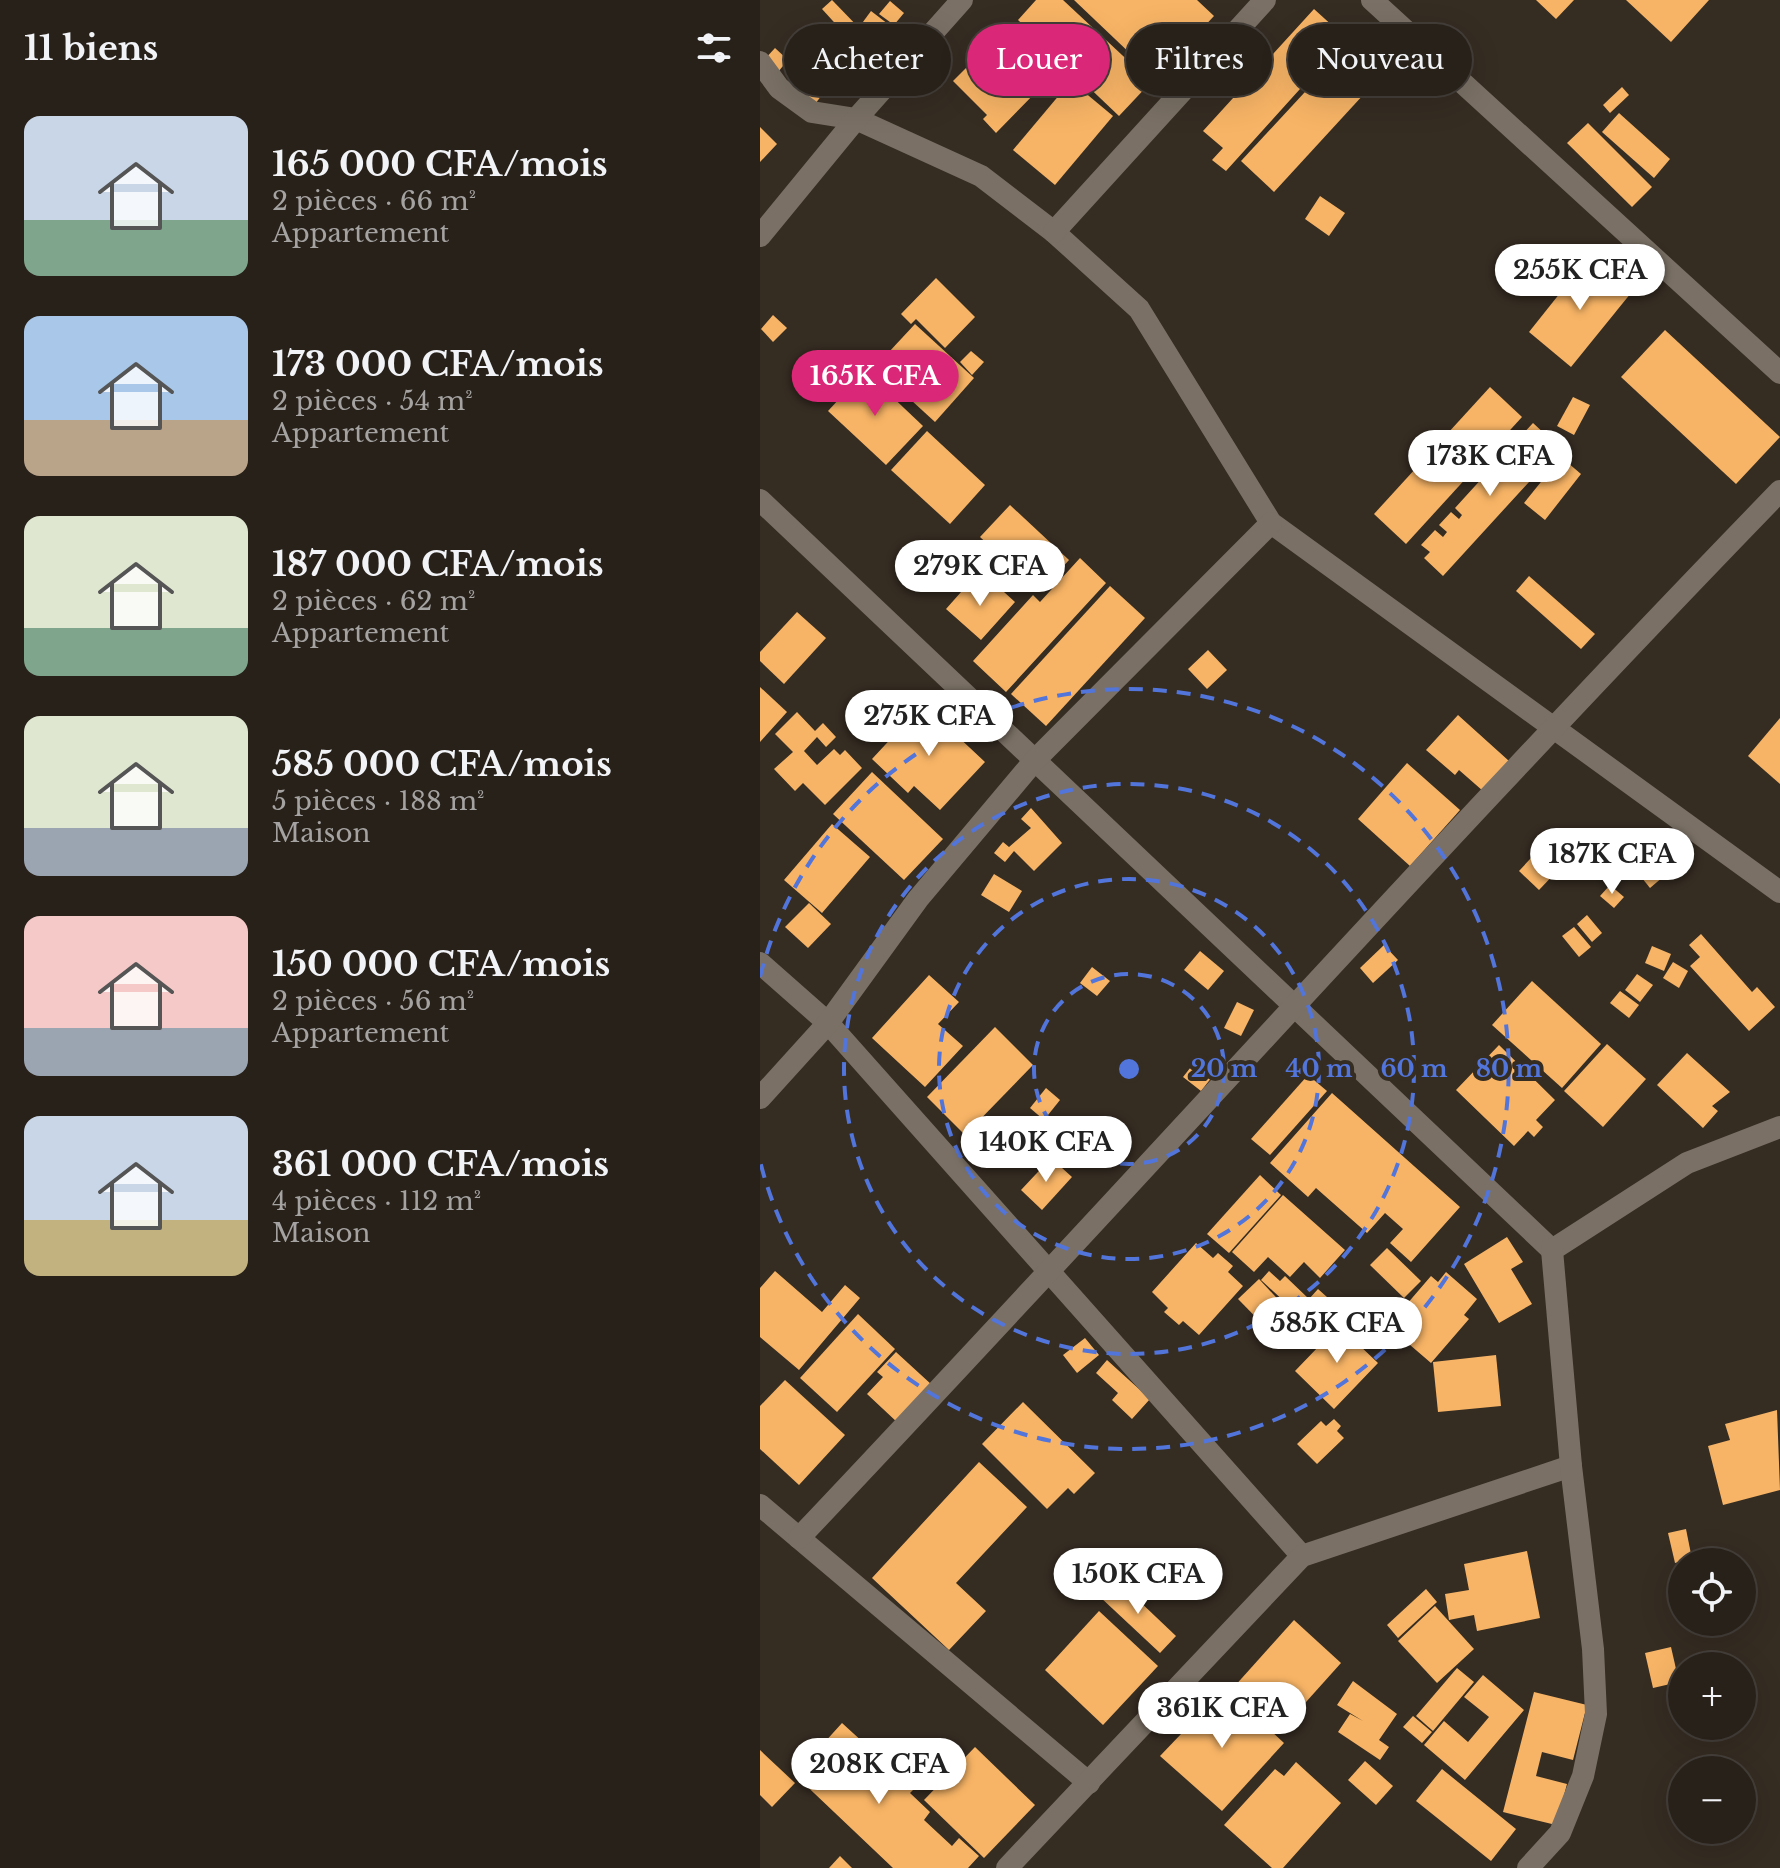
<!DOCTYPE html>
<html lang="fr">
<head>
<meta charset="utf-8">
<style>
	body { margin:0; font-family:"Libre Baskerville",serif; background:#342e27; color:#f1f3f6; height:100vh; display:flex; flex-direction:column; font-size:30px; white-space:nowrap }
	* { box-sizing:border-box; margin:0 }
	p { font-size:26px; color:#a5a3a2 }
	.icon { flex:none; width:44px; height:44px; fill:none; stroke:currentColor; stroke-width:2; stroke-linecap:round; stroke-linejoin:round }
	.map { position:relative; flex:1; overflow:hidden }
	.details { display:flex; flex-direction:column; background:#28211a; width:760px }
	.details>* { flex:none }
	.top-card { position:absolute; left:24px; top:24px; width:760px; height:72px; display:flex; gap:16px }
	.controls { position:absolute; left:908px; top:1548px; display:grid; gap:16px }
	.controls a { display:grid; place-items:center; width:88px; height:88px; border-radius:50%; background:#28211a; box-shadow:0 8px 32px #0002,0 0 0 2px #443e39; font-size:40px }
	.price { position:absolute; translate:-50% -68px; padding:0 18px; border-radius:28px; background:#fff; color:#222; font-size:26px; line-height:52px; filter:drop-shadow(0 2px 4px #0008) }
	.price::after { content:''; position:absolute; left:50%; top:48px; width:24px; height:18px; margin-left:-12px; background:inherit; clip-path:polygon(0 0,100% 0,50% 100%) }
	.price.current { background:#db2777; color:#fff }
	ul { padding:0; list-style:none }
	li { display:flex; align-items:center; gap:24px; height:200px; padding:0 24px }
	li span { display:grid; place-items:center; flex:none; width:224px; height:160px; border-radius:16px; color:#555 }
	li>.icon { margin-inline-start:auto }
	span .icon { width:96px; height:96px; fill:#fffc; stroke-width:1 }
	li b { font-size:34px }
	h2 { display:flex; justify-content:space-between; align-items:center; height:96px; padding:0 24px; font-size:34px }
	.chip { padding:0 28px; border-radius:36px; background:#28211a; box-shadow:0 8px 32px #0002,0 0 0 2px #443e39; font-size:28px; line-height:72px }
	.chip.current { background:#db2777; color:#fff }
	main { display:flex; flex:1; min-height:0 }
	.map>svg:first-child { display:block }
	.building { fill:#f7b466 }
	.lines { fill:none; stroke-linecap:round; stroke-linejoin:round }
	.minor { stroke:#7a7065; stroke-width:22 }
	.ring { fill:none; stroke:#5275db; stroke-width:4; stroke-dasharray:14 10 }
	.centre { fill:#5275db; stroke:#352c22; stroke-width:4 }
	.ring-label { font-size:24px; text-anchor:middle; font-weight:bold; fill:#5275db; stroke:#352c22; stroke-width:8; stroke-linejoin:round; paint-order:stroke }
</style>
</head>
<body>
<main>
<section class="details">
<h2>11 biens<svg class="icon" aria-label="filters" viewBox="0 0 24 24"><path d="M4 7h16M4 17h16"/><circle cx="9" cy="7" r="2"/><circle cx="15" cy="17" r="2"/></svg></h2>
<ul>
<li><span style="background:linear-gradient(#c9d6e8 65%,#7fa58c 0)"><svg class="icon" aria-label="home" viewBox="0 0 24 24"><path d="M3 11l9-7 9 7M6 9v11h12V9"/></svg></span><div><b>165 000 CFA/mois</b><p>2 pièces · 66 m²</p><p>Appartement</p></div></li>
<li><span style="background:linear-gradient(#a9c7e8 65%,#b9a48a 0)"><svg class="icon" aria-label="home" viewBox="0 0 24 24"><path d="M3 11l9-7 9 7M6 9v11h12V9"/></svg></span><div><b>173 000 CFA/mois</b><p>2 pièces · 54 m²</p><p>Appartement</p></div></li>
<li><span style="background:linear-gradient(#dfe7d0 70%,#7fa58c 0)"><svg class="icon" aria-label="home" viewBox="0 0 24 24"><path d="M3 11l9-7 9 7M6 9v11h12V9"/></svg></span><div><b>187 000 CFA/mois</b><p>2 pièces · 62 m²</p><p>Appartement</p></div></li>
<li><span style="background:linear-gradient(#dfe7d0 70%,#9aa5b1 0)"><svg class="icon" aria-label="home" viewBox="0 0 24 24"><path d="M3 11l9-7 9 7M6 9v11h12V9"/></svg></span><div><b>585 000 CFA/mois</b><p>5 pièces · 188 m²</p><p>Maison</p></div></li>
<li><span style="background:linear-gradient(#f6c9c9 70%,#9aa5b1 0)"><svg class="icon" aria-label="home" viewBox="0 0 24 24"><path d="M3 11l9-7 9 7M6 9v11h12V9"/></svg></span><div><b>150 000 CFA/mois</b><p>2 pièces · 56 m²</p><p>Appartement</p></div></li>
<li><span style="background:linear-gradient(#c9d6e8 65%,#c2b280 0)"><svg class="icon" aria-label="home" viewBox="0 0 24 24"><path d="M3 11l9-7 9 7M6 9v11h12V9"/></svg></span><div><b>361 000 CFA/mois</b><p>4 pièces · 112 m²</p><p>Maison</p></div></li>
</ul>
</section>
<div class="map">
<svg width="1020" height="1868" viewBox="0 0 1020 1868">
	<rect width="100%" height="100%" fill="#352c22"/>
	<g class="building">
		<polygon points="72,0 104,33 93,43 62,9"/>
		<polygon points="276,0 303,0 391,82 359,116 258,20"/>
		<polygon points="314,0 437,0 454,16 396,78"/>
		<polygon points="776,0 814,0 796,19"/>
		<polygon points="866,0 949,0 911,42"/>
		<polygon points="130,1 144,13 134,25 119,14"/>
		<polygon points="554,9 586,38 466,171 452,160 463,148 443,131"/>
		<polygon points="111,11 128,24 118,38 100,26"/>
		<polygon points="594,39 627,69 514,192 481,161"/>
		<polygon points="232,42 279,89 236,133 223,119 227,115 193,81"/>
		<polygon points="92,45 112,62 99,77 87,67 82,72 74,66"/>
		<polygon points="278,46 306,73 287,93 259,66"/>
		<polygon points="15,48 28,60 18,72 4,60"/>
		<polygon points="49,80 64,92 53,107 37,95"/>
		<polygon points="311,81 353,116 295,185 253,150"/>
		<polygon points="862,87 869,95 850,113 843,105"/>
		<polygon points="859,113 910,159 894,178 842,132"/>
		<polygon points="828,123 892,187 872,207 807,143"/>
		<polygon points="0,127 17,144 0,162"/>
		<polygon points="560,196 585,213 569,236 545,219"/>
		<polygon points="828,258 871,293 811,367 769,332"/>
		<polygon points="176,278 215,317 185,348 156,319 151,324 141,314"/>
		<polygon points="13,315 27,328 13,342 1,329"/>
		<polygon points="155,324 214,378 175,422 115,367"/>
		<polygon points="905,330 1020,437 976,484 861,377"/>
		<polygon points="211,351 224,362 212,375 200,362"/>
		<polygon points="105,371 163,426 126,465 68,411"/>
		<polygon points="730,387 762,417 646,544 614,514"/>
		<polygon points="813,397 830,405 814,435 797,426"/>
		<polygon points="773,423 800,448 683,576 664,558 670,552 661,545 675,530 683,537 687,532 679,525 691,512 699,519 702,515 695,508 725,475 732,482 735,479 728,472"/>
		<polygon points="167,431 225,485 190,524 131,470"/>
		<polygon points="801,457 821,474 785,520 764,503"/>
		<polygon points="250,505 309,560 280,592 220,537"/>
		<polygon points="320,558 346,583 246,692 213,661 273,595 280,602"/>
		<polygon points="769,576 835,634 821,649 756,591"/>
		<polygon points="233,582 255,602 221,640 186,609 209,583 222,595"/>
		<polygon points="350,586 385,618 286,726 251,694"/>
		<polygon points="37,612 66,638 24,684 0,661 0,652"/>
		<polygon points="448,650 467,670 447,689 428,669"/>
		<polygon points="0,687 27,712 0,742"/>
		<polygon points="163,704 225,762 180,810 154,786 148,793 112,759"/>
		<polygon points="37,712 55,731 63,723 76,737 66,747 57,737 44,751 57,765 74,749 80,755 85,750 102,768 65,805 43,783 35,791 14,769 33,752 15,734"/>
		<polygon points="698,715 749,761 723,791 699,770 695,775 666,750"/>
		<polygon points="1020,718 1020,784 988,756"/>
		<polygon points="647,763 700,810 650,866 598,819"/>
		<polygon points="112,772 183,839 144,880 73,814"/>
		<polygon points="271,808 302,843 274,871 254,851 245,862 234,853 243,842 249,847 271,828 261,819"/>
		<polygon points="72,824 110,857 62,913 24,880"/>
		<polygon points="798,829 819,848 779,890 759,871"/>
		<polygon points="895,852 910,871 890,888 874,868"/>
		<polygon points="234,874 262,891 249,912 221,895"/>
		<polygon points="850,885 864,897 854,908 840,896"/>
		<polygon points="49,903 71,924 48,948 25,927"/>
		<polygon points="827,915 842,933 832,942 817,924"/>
		<polygon points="814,927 831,947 819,957 802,936"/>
		<polygon points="941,934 992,992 997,987 1015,1007 989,1031 930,966 940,957 929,945"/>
		<polygon points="624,945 638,960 613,983 600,968"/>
		<polygon points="892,946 911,954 904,971 885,963"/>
		<polygon points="440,951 464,971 448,990 424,970"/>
		<polygon points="913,962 928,971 919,988 903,978"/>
		<polygon points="332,967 350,981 337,996 320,983"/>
		<polygon points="877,974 893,985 880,1002 865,990"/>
		<polygon points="169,975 199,1002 178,1024 203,1046 165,1087 112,1038"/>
		<polygon points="772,981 841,1044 802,1088 732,1025"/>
		<polygon points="860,991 879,1005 869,1018 850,1003"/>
		<polygon points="477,1002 494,1010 481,1036 464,1028"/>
		<polygon points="235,1027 273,1065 205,1135 167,1097"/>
		<polygon points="847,1044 886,1079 843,1127 804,1091"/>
		<polygon points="739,1045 795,1100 776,1120 783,1127 774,1137 768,1131 754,1146 696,1090"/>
		<polygon points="927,1053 970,1092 952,1106 958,1111 943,1128 897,1085"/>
		<polygon points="438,1058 456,1072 441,1091 423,1077"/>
		<polygon points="548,1075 567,1091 510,1155 491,1139"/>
		<polygon points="286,1088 300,1100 284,1120 270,1108"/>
		<polygon points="572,1093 700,1207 651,1262 630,1243 643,1229 625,1213 607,1233 556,1188 548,1197 510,1163"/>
		<polygon points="291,1158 312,1177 282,1210 261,1190"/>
		<polygon points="500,1175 521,1195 469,1253 447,1234"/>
		<polygon points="523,1195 585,1250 560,1278 544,1262 530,1277 508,1257 494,1272 472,1252"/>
		<polygon points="747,1237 763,1262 751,1269 772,1304 739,1323 704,1264"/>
		<polygon points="436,1243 453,1258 458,1253 473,1266 468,1272 483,1286 439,1335 423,1321 419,1325 404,1312 408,1308 392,1292"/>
		<polygon points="627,1248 661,1281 644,1298 610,1265"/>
		<polygon points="15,1271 62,1312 85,1285 100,1298 39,1370 0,1337 0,1288"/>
		<polygon points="509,1271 520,1281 525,1276 549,1299 558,1289 577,1306 555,1330 501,1280"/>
		<polygon points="686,1272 717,1299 704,1315 709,1319 671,1363 628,1326 671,1276 678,1282"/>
		<polygon points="499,1279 539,1322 519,1341 478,1299"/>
		<polygon points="98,1314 135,1349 77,1412 40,1378"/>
		<polygon points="585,1319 604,1338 598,1344 618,1363 574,1409 535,1371"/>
		<polygon points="325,1338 339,1355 317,1373 303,1355"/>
		<polygon points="136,1352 172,1385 138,1423 107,1394 123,1377 117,1372"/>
		<polygon points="736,1355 741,1406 678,1412 673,1362"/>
		<polygon points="347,1360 390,1399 372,1419 352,1400 358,1393 336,1373"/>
		<polygon points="25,1380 85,1435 39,1485 0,1449 0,1406"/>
		<polygon points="263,1402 335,1473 314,1494 308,1488 287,1509 222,1444"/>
		<polygon points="1017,1410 1020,1490 963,1505 948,1446 970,1440 965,1424"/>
		<polygon points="574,1419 581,1426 577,1431 584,1438 557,1464 537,1444 561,1421 566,1426"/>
		<polygon points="219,1462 267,1507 196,1583 226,1611 189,1650 112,1578"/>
		<polygon points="926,1529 932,1559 915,1563 908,1533"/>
		<polygon points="767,1551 780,1618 717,1631 714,1615 689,1620 685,1594 709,1590 704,1564"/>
		<polygon points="356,1579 416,1636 400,1653 339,1596"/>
		<polygon points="666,1589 677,1602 638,1638 627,1625"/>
		<polygon points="675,1606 714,1649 677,1683 638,1641"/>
		<polygon points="339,1611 398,1666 343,1725 285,1670"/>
		<polygon points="534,1620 581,1663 520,1731 473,1688"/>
		<polygon points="911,1647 919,1682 893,1688 885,1653"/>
		<polygon points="697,1668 714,1682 673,1731 656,1716"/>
		<polygon points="723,1675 764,1710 705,1780 664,1745 684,1721 708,1742 729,1717 704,1697"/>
		<polygon points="593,1681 637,1714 619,1740 629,1747 620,1760 578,1732 590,1714 603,1721 577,1705"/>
		<polygon points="465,1688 524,1743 462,1811 400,1756"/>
		<polygon points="774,1692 827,1705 813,1760 782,1752 776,1776 807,1784 796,1825 743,1812"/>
		<polygon points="653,1716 672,1732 662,1743 643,1727"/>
		<polygon points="82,1723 105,1744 100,1748 132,1777 136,1772 154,1789 150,1793 170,1812 164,1820 192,1846 199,1838 219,1856 208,1868 133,1868 35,1775"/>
		<polygon points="215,1747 275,1805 224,1858 164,1800"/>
		<polygon points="0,1750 35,1783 12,1807 0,1795"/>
		<polygon points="605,1761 633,1786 616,1805 588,1780"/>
		<polygon points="536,1762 581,1803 523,1868 512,1868 464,1825 515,1769 524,1776"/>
		<polygon points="682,1769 756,1829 731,1861 656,1801"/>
		<polygon points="80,1856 92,1868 69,1868"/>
	</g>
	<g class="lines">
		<g class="minor">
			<polyline points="612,0 1020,373"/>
			<polyline points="0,62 19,88 52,112 96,119 221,176 294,232 379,309 511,523 1020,892"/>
			<polyline points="294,232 505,0"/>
			<polyline points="0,236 96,119 202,0"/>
			<polyline points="0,500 792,1250"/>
			<polyline points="0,963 68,1023 542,1556"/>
			<polyline points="0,1098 68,1023 158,899 275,760 511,523"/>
			<polyline points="0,1505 329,1783"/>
			<path d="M39,1538C368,1191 687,834 1020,491"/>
			<polyline points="247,1868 542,1556 811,1466"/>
			<polyline points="768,1868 800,1833 823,1776 836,1714 833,1649 811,1466 792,1250 927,1163 1020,1127"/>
		</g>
	</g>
	<g class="ring">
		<circle cx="369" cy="1069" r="95"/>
		<circle cx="369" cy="1069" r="190"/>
		<circle cx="369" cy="1069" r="285"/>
		<path d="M0 977A380 380 0 1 1 0 1161"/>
	</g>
	<circle cx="369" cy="1069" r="12" class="centre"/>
	<g class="ring-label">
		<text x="464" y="1077">20 m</text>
		<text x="559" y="1077">40 m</text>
		<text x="654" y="1077">60 m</text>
		<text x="749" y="1077">80 m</text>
	</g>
</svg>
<div class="controls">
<a><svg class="icon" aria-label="locate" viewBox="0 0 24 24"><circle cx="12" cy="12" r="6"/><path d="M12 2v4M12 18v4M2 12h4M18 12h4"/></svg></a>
<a>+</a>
<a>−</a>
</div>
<b class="price" style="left:820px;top:312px">255K CFA</b>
<b class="price current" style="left:115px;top:418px">165K CFA</b>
<b class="price" style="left:730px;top:498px">173K CFA</b>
<b class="price" style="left:220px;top:608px">279K CFA</b>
<b class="price" style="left:169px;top:758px">275K CFA</b>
<b class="price" style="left:852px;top:896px">187K CFA</b>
<b class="price" style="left:286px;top:1184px">140K CFA</b>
<b class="price" style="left:577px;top:1365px">585K CFA</b>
<b class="price" style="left:378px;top:1616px">150K CFA</b>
<b class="price" style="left:462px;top:1750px">361K CFA</b>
<b class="price" style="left:119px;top:1806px">208K CFA</b>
<div class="top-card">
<a class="chip">Acheter</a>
<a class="chip current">Louer</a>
<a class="chip">Filtres</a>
<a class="chip">Nouveau</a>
</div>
</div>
</main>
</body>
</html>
